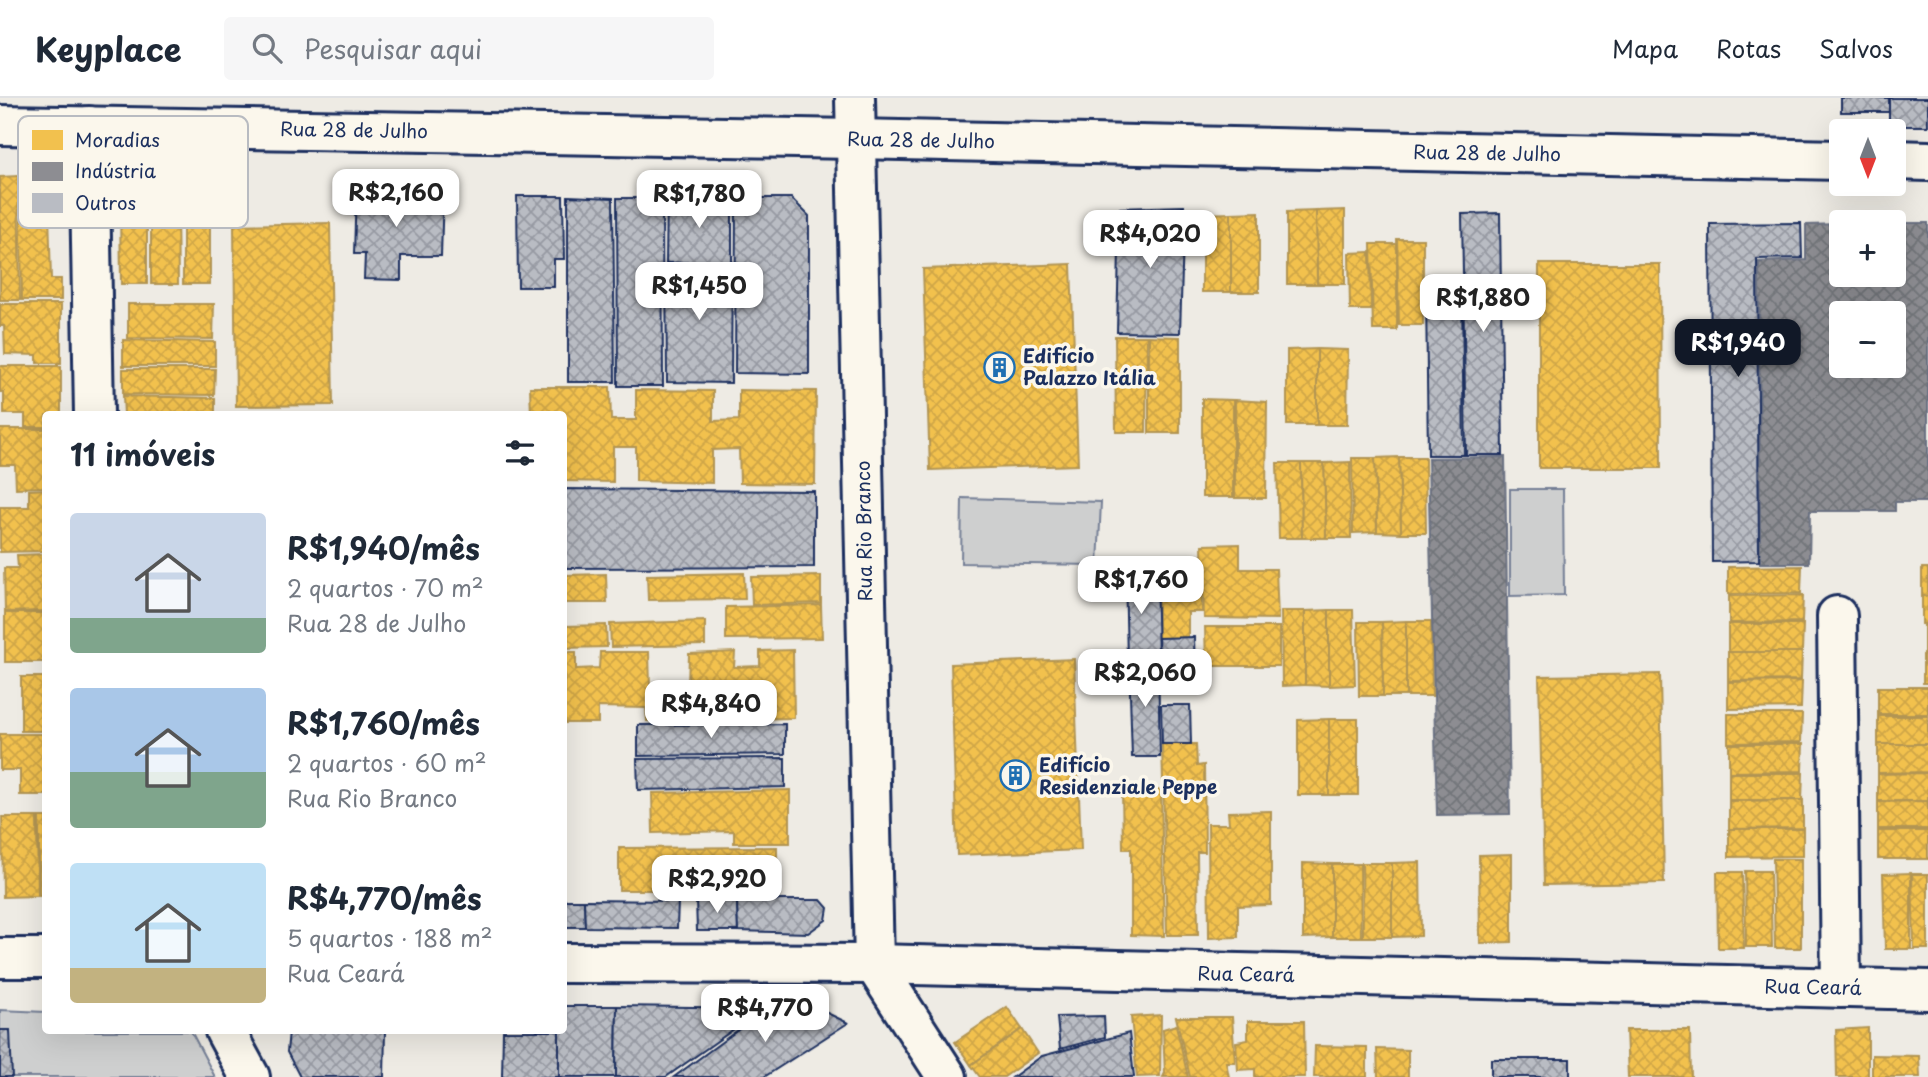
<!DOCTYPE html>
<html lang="pt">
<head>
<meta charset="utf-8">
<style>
	body { margin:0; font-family:"Playpen Sans",sans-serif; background:#f6f6f7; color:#1f2937; height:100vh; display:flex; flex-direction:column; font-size:26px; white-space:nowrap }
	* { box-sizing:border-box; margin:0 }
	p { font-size:23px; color:#747a83 }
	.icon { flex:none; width:38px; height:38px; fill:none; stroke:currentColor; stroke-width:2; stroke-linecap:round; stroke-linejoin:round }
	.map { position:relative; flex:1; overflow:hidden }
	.drawer { position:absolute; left:42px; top:313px; width:525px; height:623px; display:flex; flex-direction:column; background:#fff; border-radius:7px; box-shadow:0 7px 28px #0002 }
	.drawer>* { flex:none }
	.needle { width:46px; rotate:180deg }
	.fabs { position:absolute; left:1829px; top:21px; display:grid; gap:14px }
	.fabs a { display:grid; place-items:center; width:77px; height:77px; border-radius:7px; background:#fff; box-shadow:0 7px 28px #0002; font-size:35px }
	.price { position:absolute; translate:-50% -60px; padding:0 16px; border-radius:14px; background:#fff; color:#222; font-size:23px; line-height:46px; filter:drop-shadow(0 2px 4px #0008) }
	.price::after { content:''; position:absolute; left:50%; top:42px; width:21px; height:16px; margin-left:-10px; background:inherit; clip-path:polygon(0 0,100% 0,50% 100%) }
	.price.selected { background:#111827; color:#fff }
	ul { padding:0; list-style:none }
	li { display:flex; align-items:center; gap:21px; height:175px; padding:0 28px }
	li span { display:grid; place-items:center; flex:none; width:196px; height:140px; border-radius:7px; color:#555 }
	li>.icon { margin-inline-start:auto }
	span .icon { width:84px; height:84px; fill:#fffc; stroke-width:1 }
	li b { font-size:30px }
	h2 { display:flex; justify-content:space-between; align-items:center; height:84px; padding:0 28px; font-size:30px }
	header { display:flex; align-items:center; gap:42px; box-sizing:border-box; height:98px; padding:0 35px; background:#fff; border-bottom:2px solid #e0e1e3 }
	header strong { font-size:33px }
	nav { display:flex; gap:38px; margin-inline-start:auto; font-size:24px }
	.search { width:490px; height:63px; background:#f6f6f7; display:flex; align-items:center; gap:18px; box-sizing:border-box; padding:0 24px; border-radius:7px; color:#747a83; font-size:26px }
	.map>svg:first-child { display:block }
	.pitch { fill:#cecfcf; stroke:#747f96; stroke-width:2 }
	.homes { fill:url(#homes-cross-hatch); stroke:#b29553; stroke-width:2 }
	.industry { fill:url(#industry-cross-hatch); stroke:#6b7182; stroke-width:2; fill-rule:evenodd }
	.building { fill:url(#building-cross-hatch); stroke:#1b2f5e; stroke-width:2 }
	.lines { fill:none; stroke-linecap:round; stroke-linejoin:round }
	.minor-casing { stroke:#1b2f5e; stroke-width:44 }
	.minor { stroke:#fbf7ec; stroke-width:38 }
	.labels { text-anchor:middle; stroke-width:7; stroke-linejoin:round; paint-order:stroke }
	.street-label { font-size:19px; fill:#1b2f5e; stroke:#fbf7ec }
	.poi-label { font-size:19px; font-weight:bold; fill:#1b2f5e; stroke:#fbf7ec; text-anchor:start }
	.key { fill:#fbf7ec; stroke:#b8bbc1; stroke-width:2 }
	.key-label { font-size:19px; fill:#1b2f5e }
</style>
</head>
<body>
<header>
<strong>Keyplace</strong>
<div class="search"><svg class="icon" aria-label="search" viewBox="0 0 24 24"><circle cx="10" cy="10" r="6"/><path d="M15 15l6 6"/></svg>Pesquisar aqui</div>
<nav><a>Mapa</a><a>Rotas</a><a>Salvos</a></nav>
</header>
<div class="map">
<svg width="1928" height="979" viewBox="0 0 1928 979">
	<defs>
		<pattern id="homes-cross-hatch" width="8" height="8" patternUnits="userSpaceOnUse" patternTransform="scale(1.75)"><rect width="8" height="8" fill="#f2c14e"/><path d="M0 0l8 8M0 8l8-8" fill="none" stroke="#cfa646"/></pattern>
		<pattern id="industry-cross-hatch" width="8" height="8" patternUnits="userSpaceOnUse" patternTransform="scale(1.75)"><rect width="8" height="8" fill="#8d8d92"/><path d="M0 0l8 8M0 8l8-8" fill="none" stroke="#72747a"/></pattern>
		<pattern id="building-cross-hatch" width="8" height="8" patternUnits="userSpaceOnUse" patternTransform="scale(1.75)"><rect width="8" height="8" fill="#b9bcc3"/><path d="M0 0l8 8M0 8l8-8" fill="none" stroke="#9699a2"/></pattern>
	</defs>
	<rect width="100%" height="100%" fill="#eeebe4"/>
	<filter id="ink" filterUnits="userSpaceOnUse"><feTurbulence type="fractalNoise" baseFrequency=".0143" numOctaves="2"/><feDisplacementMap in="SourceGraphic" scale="14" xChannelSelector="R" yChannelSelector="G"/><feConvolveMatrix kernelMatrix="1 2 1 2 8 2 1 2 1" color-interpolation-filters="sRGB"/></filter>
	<g filter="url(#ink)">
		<g class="pitch">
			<polygon points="1510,391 1563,391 1564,497 1510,498"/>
			<polygon points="962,400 1101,404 1098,467 961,465"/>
			<polygon points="0,912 45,914 46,933 191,933 215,979 0,979"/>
		</g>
		<g class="homes">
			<polygon points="18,78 20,202 0,202 0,79"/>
			<polygon points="20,78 56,80 57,114 49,114 51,181 61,181 61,202 22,202"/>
			<polygon points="120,110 147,110 147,186 121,186"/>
			<polygon points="151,110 177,110 178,186 151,186"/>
			<rect x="183" y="110" width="27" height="76"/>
			<polygon points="1345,112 1345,186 1317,186 1316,113"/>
			<polygon points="1316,113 1317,186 1287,186 1287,114"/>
			<polygon points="1259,114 1259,194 1231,194 1231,115"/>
			<polygon points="1231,115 1231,194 1202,194 1202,116"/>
			<polygon points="330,125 333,307 236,308 234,127"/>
			<polygon points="1397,141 1423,141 1423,227 1399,227"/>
			<polygon points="1371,146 1397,146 1397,232 1373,232"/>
			<polygon points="1370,154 1371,212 1350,212 1349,155"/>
			<polygon points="1071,166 1078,367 930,372 923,171"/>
			<polygon points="1539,166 1660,166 1661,370 1539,370"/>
			<polygon points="0,206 61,206 61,265 37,265 37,257 5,256 4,228 0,228"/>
			<polygon points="128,206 214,206 213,241 128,240"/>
			<polygon points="1115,238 1147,238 1146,334 1116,334"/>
			<polygon points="1149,238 1180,239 1180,335 1149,335"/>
			<polygon points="123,242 215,244 215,268 123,268"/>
			<polygon points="1317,251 1348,252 1347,327 1317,327"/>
			<polygon points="1317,251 1317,327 1287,327 1287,252"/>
			<polygon points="0,268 61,268 61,317 46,317 46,329 25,329 25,316 4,316 4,294 0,294"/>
			<polygon points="123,271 215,271 214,297 123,296"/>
			<polygon points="530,289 610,289 611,322 636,322 636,292 713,293 713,323 739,322 739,292 816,293 815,386 740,385 739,351 712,352 712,385 636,383 636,349 613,349 613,384 564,383 564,317 531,317"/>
			<polygon points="123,298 215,300 215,317 124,317"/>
			<polygon points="1202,301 1233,302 1233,399 1202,399"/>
			<polygon points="1235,302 1267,304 1266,400 1235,400"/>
			<polygon points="0,331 46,331 46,389 16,390 15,367 0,367"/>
			<polygon points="1399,359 1425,359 1426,435 1401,435"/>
			<polygon points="1399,359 1401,435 1377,434 1375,360"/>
			<polygon points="1352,360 1375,360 1377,434 1353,435"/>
			<polygon points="1350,364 1351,440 1326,440 1324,365"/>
			<polygon points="1277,365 1301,365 1302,440 1279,440"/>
			<polygon points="1301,365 1324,365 1326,440 1302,440"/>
			<polygon points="46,391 46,453 0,454 0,409 29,409 29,392"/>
			<polygon points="1240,446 1240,471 1276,471 1278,521 1204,520 1202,447"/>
			<polygon points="46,456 46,513 5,514 4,470 18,470 17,457"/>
			<polygon points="1802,468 1801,495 1728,496 1728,469"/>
			<rect x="1922" y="470" width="6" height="28"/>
			<polygon points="744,475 745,501 648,502 647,477"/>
			<polygon points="1158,475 1201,475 1202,514 1188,514 1188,540 1158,540"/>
			<polygon points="606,476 607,505 564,505 564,477"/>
			<polygon points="821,478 821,505 752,507 751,479"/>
			<polygon points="1803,497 1802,524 1729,525 1729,498"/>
			<rect x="1922" y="498" width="6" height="28"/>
			<polygon points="821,507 822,540 726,541 726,509"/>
			<polygon points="1329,512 1353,512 1355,587 1329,588"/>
			<polygon points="1329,512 1329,588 1305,587 1305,513"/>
			<polygon points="1281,513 1305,513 1305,587 1282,588"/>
			<rect x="5" y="515" width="41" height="49"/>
			<polygon points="705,523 705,547 611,549 610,526"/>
			<polygon points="1406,523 1406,598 1383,598 1382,524"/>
			<polygon points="1406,523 1431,523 1432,598 1406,598"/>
			<polygon points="1358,524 1382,524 1383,598 1359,598"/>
			<polygon points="1728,526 1803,526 1802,554 1728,554"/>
			<polygon points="606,527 607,549 564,550 564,528"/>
			<rect x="1924" y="528" width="4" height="28"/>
			<polygon points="1205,529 1279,529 1279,568 1206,568"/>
			<polygon points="793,552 794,620 742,621 741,606 696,606 696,622 647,623 646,610 598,609 598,625 564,625 564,554 576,554 576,571 599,570 600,554 649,554 650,588 688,588 689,556 735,554 734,569 760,568 760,553"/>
			<polygon points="1728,554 1802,554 1801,582 1728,583"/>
			<rect x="1923" y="557" width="5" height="28"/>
			<polygon points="1074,561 1081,752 957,757 951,566"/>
			<polygon points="1660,576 1664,785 1544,787 1539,578"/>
			<rect x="21" y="579" width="25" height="54"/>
			<polygon points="1802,583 1801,610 1728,611 1728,584"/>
			<rect x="1878" y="589" width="50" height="27"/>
			<polygon points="1728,616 1802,616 1801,644 1728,645"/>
			<rect x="1878" y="618" width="50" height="28"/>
			<rect x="1329" y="621" width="29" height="76"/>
			<polygon points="1329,621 1329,697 1298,697 1298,622"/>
			<polygon points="0,636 46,636 46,697 20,697 20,672 0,672"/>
			<polygon points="1162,646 1196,646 1197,668 1204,667 1205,754 1197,754 1198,837 1167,837"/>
			<polygon points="1729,646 1803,646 1802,673 1729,674"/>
			<polygon points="1878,646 1928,646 1928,674 1878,675"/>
			<polygon points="1729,675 1803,675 1802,702 1729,702"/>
			<polygon points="1928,675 1928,703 1878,703 1878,676"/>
			<polygon points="790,692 790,745 734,745 734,733 653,735 652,695"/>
			<polygon points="1122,692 1161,692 1164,838 1131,837 1131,751 1123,751"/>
			<polygon points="1803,702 1803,730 1729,731 1729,703"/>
			<polygon points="1928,703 1928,731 1878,731 1878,704"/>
			<polygon points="1271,713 1271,807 1238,808 1238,839 1209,840 1208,726 1229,726 1228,714"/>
			<polygon points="2,719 37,719 38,798 3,799"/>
			<rect x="39" y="719" width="7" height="79"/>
			<polygon points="1729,731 1803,731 1803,758 1729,759"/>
			<rect x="1878" y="733" width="50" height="28"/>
			<polygon points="777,749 777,792 619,792 619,750"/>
			<polygon points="1512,756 1512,844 1480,845 1479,757"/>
			<polygon points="1773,761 1801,761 1801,850 1775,850"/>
			<polygon points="1420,764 1421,838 1392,839 1392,765"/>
			<polygon points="1303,765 1332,766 1332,839 1303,840"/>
			<polygon points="1362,765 1392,765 1392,839 1363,839"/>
			<polygon points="1332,766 1360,766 1361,839 1332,839"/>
			<polygon points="1745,773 1770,773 1772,849 1746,849"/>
			<polygon points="1717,774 1742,774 1744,850 1718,850"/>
			<polygon points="1911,775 1911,851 1885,851 1883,776"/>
			<polygon points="1912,776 1928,776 1928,851 1914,851"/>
			<polygon points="1007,909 1022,931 971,967 955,944"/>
			<polygon points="1161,917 1160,978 1137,979 1131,919"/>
			<polygon points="1176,919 1232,919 1235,964 1226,964 1229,979 1190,979"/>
			<polygon points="1248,923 1304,923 1305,979 1255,979 1255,971 1238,972 1236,944 1248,942"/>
			<polygon points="1176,927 1188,979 1163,979 1165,975 1163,931"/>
			<polygon points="1868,930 1868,979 1837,979 1836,932"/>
			<polygon points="1022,931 1038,955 1004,979 980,979 971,967"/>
			<polygon points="1626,932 1690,932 1691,979 1628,979"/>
			<polygon points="1315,948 1367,949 1367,979 1314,979"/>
			<polygon points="1377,951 1408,952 1408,979 1378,979"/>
			<polygon points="1872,957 1919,958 1920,979 1872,979"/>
		</g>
		<g class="industry">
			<path d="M1894,125H1928V404H1895V413H1810L1809,465H1760L1759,164L1806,162V127L1841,126V177H1894ZM1841,215H1894V268H1841Z"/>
			<polygon points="1505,359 1510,716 1437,717 1428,360"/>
		</g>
		<g class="building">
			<rect x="1841" y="0" width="48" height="14"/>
			<polygon points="1889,0 1928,0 1928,28 1896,28 1889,22"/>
			<polygon points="356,91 443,94 441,158 401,158 401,182 364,181 365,156 354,156"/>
			<polygon points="517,98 563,98 564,161 554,161 554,189 518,189"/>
			<polygon points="568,98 613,100 615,284 568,284"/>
			<polygon points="617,100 662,100 663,288 618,288"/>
			<polygon points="667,100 732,100 732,164 666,165"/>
			<polygon points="736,100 791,100 809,118 809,276 735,275"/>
			<polygon points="1184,108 1180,235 1117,234 1120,110"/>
			<polygon points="1500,115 1503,357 1466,357 1462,116"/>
			<polygon points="1801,125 1802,160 1757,161 1759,463 1712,464 1710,126"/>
			<polygon points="732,164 731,285 667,284 666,165"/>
			<polygon points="1426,197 1462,197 1464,357 1428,357"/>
			<polygon points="564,391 814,393 814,469 564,470"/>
			<polygon points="1125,475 1156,475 1158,561 1127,562"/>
			<polygon points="1194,539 1195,574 1160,574 1158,540"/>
			<polygon points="1158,563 1160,659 1132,659 1129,564"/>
			<polygon points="1161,607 1190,607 1191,646 1162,646"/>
			<polygon points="785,626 785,656 638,658 638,627"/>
			<polygon points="785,660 785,689 638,692 637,661"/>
			<polygon points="564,802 584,802 585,829 564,829"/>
			<polygon points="584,802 678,803 677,830 585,829"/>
			<polygon points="696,802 737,802 738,833 697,833"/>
			<polygon points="737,802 821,802 828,810 826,822 808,835 738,833"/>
			<polygon points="564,908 617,908 616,979 559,979 559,933 564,933"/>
			<polygon points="617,908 764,910 666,979 616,979"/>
			<polygon points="768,910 821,912 848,925 764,979 674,979"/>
			<polygon points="1104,918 1105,939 1060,951 1057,919"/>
			<polygon points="0,932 10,932 12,979 0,979"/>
			<polygon points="289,933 385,933 384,979 300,979 287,954"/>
			<polygon points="503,933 559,933 559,979 502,979"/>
			<polygon points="1129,935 1134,979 1013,979 1042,958"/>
			<rect x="1491" y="961" width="79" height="18"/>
		</g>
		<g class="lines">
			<defs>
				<g id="minor">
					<polyline points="855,0 874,866"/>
					<polyline points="0,27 855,41 1841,62"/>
					<polyline points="89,28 94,317"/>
					<polyline points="1894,62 1928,63"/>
					<polyline points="1837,518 1841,890"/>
					<polyline points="0,860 46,860"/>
					<polyline points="564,865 874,866 1928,892"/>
					<polyline points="874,866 947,979"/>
					<polyline points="225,933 250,979"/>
				</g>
			</defs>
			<use href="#minor" class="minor-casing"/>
			<use href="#minor" class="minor"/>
		</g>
	</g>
	<defs>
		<symbol id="building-ring" viewBox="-11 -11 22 22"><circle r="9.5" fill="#fbf7ec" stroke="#1f6fb2" stroke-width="1.5"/><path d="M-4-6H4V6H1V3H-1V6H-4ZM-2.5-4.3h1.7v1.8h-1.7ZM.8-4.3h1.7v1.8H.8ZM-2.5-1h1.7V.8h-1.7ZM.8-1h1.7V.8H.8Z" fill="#1f6fb2"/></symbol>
	</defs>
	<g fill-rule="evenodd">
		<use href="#building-ring" x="982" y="252" width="35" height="35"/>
		<use href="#building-ring" x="998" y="660" width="35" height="35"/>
	</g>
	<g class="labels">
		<g class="street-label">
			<text transform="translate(354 32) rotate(1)" y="7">Rua 28 de Julho</text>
			<text transform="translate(921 42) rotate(1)" y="7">Rua 28 de Julho</text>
			<text transform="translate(1487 55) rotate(1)" y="7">Rua 28 de Julho</text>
			<text transform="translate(864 433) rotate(-91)" y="7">Rua Rio Branco</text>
			<text transform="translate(1246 876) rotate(1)" y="7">Rua Ceará</text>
			<text transform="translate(1813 889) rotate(1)" y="7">Rua Ceará</text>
		</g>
		<g class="poi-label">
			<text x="1023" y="265">Edifício<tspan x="1023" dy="22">Palazzo Itália</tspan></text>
			<text x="1039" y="674">Edifício<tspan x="1039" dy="22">Residenziale Peppe</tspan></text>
		</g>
	</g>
	<rect x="18" y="18" width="230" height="112" rx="10" class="key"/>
	<rect x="32" y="32" width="31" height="20" fill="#f2c14e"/>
	<rect x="32" y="64" width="31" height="19" fill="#8d8d92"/>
	<rect x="32" y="95" width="31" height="20" fill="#b9bcc3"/>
	<g class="key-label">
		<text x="75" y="49">Moradias</text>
		<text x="75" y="80">Indústria</text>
		<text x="75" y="112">Outros</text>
	</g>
</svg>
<div class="fabs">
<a><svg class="needle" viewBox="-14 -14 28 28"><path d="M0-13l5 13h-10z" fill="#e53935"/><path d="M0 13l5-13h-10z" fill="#747a83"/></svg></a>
<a>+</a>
<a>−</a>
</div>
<b class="price" style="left:396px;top:131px">R$2,160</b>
<b class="price" style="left:699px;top:132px">R$1,780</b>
<b class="price" style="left:1150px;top:172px">R$4,020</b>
<b class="price" style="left:699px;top:224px">R$1,450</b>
<b class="price" style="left:1483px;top:236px">R$1,880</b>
<b class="price selected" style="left:1738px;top:281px">R$1,940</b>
<b class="price" style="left:1141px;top:518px">R$1,760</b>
<b class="price" style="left:1145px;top:611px">R$2,060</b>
<b class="price" style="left:711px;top:642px">R$4,840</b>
<b class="price" style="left:717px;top:817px">R$2,920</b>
<b class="price" style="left:765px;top:946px">R$4,770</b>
<section class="drawer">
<h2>11 imóveis<svg class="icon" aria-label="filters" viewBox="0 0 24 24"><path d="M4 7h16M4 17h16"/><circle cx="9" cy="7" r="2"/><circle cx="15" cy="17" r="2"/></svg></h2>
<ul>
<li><span style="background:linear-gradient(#c9d6e8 75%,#7fa58c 0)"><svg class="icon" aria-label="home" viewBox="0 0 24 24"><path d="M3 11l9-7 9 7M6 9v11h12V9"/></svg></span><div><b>R$1,940/mês</b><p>2 quartos · 70 m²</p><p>Rua 28 de Julho</p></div></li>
<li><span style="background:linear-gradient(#a9c7e8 60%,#7fa58c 0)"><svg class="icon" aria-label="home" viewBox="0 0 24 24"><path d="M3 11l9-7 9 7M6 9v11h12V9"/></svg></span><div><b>R$1,760/mês</b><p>2 quartos · 60 m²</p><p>Rua Rio Branco</p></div></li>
<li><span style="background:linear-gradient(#bfe0f5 75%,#c2b280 0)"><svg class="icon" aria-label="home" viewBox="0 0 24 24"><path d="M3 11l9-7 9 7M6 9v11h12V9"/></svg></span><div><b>R$4,770/mês</b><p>5 quartos · 188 m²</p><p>Rua Ceará</p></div></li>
</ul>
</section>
</div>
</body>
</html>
